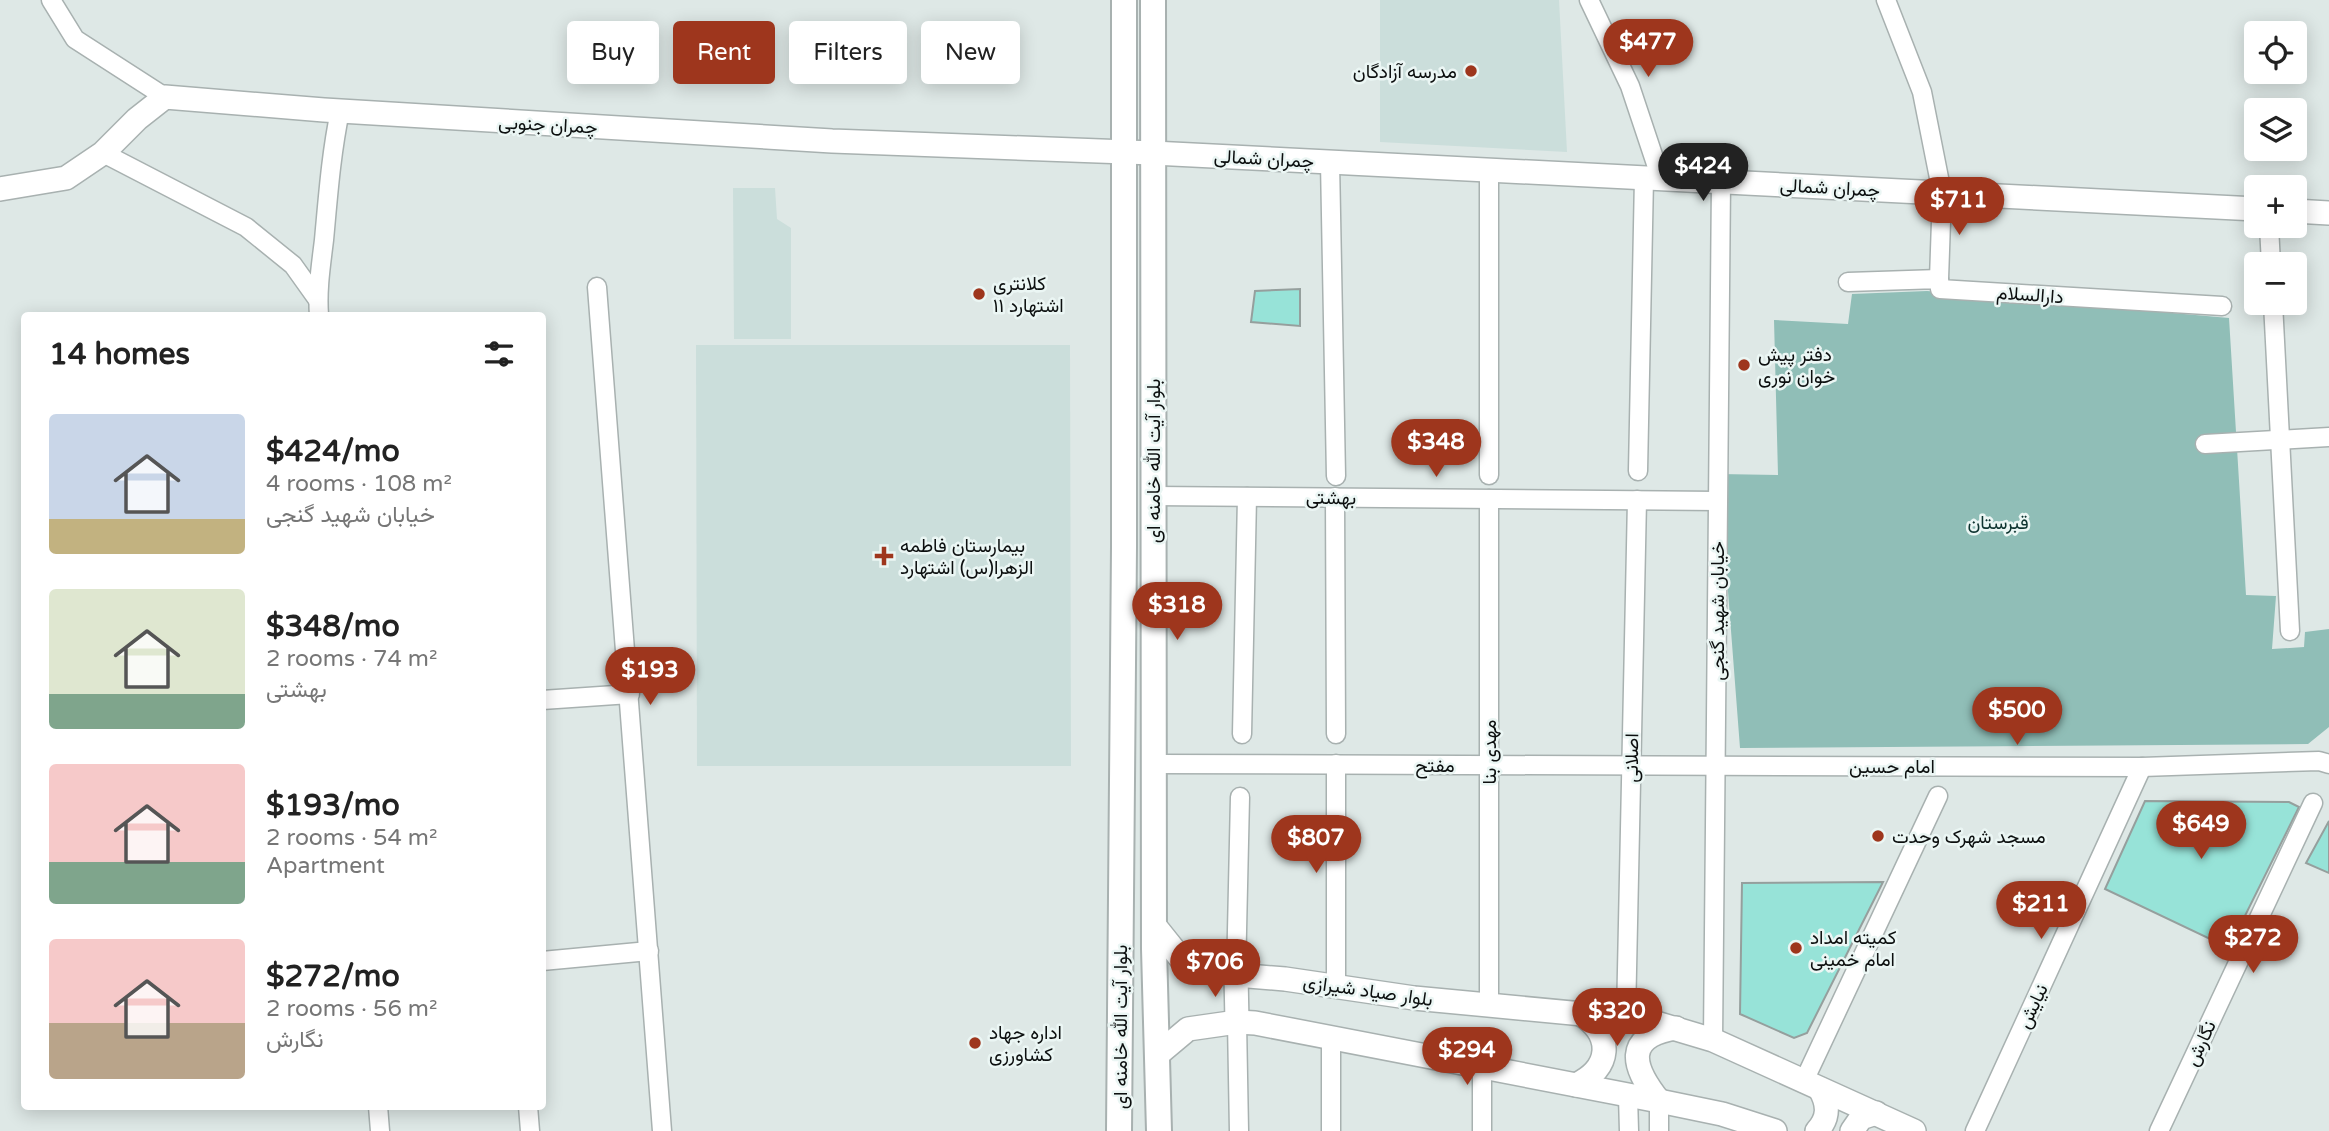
<!DOCTYPE html>
<html lang="en">
<head>
<meta charset="utf-8">
<style>
	body { margin:0; font-family:"Varela Round",Vazirmatn,sans-serif; background:#f2f2f2; color:#222; height:100vh; display:flex; flex-direction:column; font-size:26px; white-space:nowrap }
	* { box-sizing:border-box; margin:0 }
	p { font-size:23px; color:#767676 }
	.icon { flex:none; width:38px; height:38px; fill:none; stroke:currentColor; stroke-width:2; stroke-linecap:round; stroke-linejoin:round }
	.map { position:relative; flex:1; overflow:hidden }
	.drawer { position:absolute; left:21px; top:312px; width:525px; height:798px; display:flex; flex-direction:column; background:#fff; border-radius:7px; box-shadow:0 4px 18px #0003 }
	.drawer>* { flex:none }
	.banner { position:absolute; left:567px; top:21px; width:665px; height:63px; display:flex; gap:14px }
	.tools { position:absolute; left:2244px; top:21px; display:grid; gap:14px }
	.tools a { display:grid; place-items:center; width:63px; height:63px; border-radius:7px; background:#fff; box-shadow:0 4px 18px #0003; font-size:35px }
	.price { position:absolute; translate:-50% -60px; padding:0 16px; border-radius:24px; background:#9e361d; color:#fff; font-size:23px; line-height:46px; filter:drop-shadow(0 2px 4px #0008) }
	.price::after { content:''; position:absolute; left:50%; top:42px; width:21px; height:16px; margin-left:-10px; background:inherit; clip-path:polygon(0 0,100% 0,50% 100%) }
	.price.on { background:#222; color:#fff }
	ul { padding:0; list-style:none }
	li { display:flex; align-items:center; gap:21px; height:175px; padding:0 28px }
	li span { display:grid; place-items:center; flex:none; width:196px; height:140px; border-radius:7px; color:#555 }
	li>.icon { margin-inline-start:auto }
	span .icon { width:84px; height:84px; fill:#fffc; stroke-width:1 }
	li b { font-size:30px }
	h2 { display:flex; justify-content:space-between; align-items:center; height:84px; padding:0 28px; font-size:30px }
	.pill { padding:0 24px; border-radius:7px; background:#fff; box-shadow:0 4px 18px #0003; font-size:24px; line-height:63px }
	.pill.on { background:#9e361d; color:#fff }
	.map>svg:first-child { display:block }
	.built { fill:#cbdedb }
	.green { fill:#90beb7 }
	.building { fill:#97e3d8; stroke:#959f9d; stroke-width:2 }
	.lines { fill:none; stroke-linecap:round; stroke-linejoin:round }
	.minor-casing { stroke:#a8b1b0; stroke-width:21 }
	.tertiary-casing { stroke:#a8b1b0; stroke-width:26 }
	.secondary-casing { stroke:#a8b1b0; stroke-width:28 }
	.minor { stroke:#fff; stroke-width:18 }
	.tertiary { stroke:#fff; stroke-width:23 }
	.secondary { stroke:#fff; stroke-width:24 }
	.poi-dot { fill:#9e361d; stroke:#ebf6f4; stroke-width:2.5 }
	.labels { text-anchor:middle; stroke-width:5; stroke-linejoin:round; paint-order:stroke }
	.poi-label { font-size:19px; fill:#0c0f0f; stroke:#ebf6f4; text-anchor:start }
	.street-label { font-size:19px; fill:#0c0f0f; stroke:#ebf6f4 }
	.park-label { font-size:19px; fill:#0d332f; stroke:#ebf6f4 }
</style>
</head>
<body>
<div class="map">
<svg width="2329" height="1131" viewBox="0 0 2329 1131">
	<rect width="100%" height="100%" fill="#dee8e6"/>
	<g class="built">
		<polygon points="1380,0 1559,0 1567,152 1380,142"/>
		<polygon points="733,188 775,188 777,219 791,228 791,339 734,339"/>
		<polygon points="696,345 1070,345 1071,766 697,766"/>
	</g>
	<polygon class="green" points="1927,291 2229,318 2246,595 2276,596 2272,649 2304,647 2305,632 2329,629 2329,727 2308,744 1740,748 1719,474 1778,475 1774,320 1848,324 1852,294"/>
	<g class="building">
		<polygon points="1300,289 1300,326 1251,322 1255,291"/>
		<polygon points="2145,801 2289,802 2299,807 2229,948 2105,889"/>
		<polygon points="2329,821 2329,873 2306,863"/>
		<polygon points="1883,882 1807,1033 1794,1038 1740,1014 1742,883"/>
	</g>
	<g class="lines">
		<defs>
			<g id="minor">
				<polyline points="51,0 75,39 165,97"/>
				<polyline points="1589,0 1630,86 1661,179"/>
				<polyline points="1886,0 1922,92 1942,193 1939,279"/>
				<polyline points="103,153 246,227 293,265 318,300"/>
				<polyline points="1330,162 1336,476"/>
				<polyline points="2269,226 2271,264"/>
				<polyline points="1848,282 1939,279 1940,289 2222,306"/>
				<polyline points="597,287 662,1131"/>
				<polyline points="2273,303 2290,631"/>
				<path d="M319,315C317,290 321,265 324,240C328,197 331,154 340,111"/>
				<polyline points="2205,444 2329,437"/>
				<polyline points="1638,471 1644,178"/>
				<polyline points="1489,475 1489,170"/>
				<polyline points="1153,496 1718,501"/>
				<polyline points="1335,497 1336,734"/>
				<polyline points="1489,499 1489,1005"/>
				<polyline points="542,700 630,694"/>
				<polyline points="1242,734 1247,497"/>
				<polyline points="1154,764 2142,767 2319,761 2329,764"/>
				<polyline points="1336,764 1336,986"/>
				<polyline points="542,961 649,951"/>
				<polyline points="1236,975 1240,797"/>
				<polyline points="1626,1017 1637,500"/>
				<polyline points="1237,1022 1239,1131"/>
				<polyline points="1713,1040 1721,182"/>
				<polyline points="1482,1068 1482,1131"/>
				<polyline points="1804,1081 1938,796"/>
				<polyline points="1628,1096 1629,1131"/>
				<polyline points="378,1106 380,1131"/>
				<polyline points="528,1106 530,1131"/>
				<polyline points="1331,1131 1331,1038"/>
				<polyline points="1659,1131 1659,1101"/>
				<polyline points="1975,1131 2142,767"/>
				<polyline points="2159,1131 2313,803"/>
			</g>
			<g id="tertiary">
				<polyline points="0,189 66,178 103,153 137,119 165,97 324,110 832,141 1153,153 2256,209"/>
				<polyline points="2294,211 2329,213"/>
				<polyline points="1154,925 1186,965 1236,975 1285,979 1414,998 1646,1020 1713,1040 1914,1131"/>
				<polyline points="1236,975 1237,1022"/>
				<polyline points="1157,1055 1188,1029 1237,1022 1255,1023 1659,1101 1722,1114 1775,1131"/>
				<path d="M1576,1085C1611,1068 1614,1036 1581,1014"/>
				<path d="M1659,1101C1632,1067 1623,1037 1676,1028"/>
				<path d="M1817,1131C1829,1118 1829,1105 1820,1089"/>
				<polyline points="1852,1131 1861,1118 1876,1113"/>
			</g>
			<g id="secondary">
				<polyline points="1153,0 1154,949 1159,1131"/>
				<polyline points="1119,1131 1124,547 1124,0"/>
			</g>
		</defs>
		<use href="#minor" class="minor-casing"/>
		<use href="#tertiary" class="tertiary-casing"/>
		<use href="#secondary" class="secondary-casing"/>
		<use href="#minor" class="minor"/>
		<use href="#tertiary" class="tertiary"/>
		<use href="#secondary" class="secondary"/>
	</g>
	<g class="poi-dot">
		<circle cx="1471" cy="71" r="7"/>
		<circle cx="979" cy="294" r="7"/>
		<circle cx="1744" cy="365" r="7"/>
		<path d="M880.5 545.5h7v7h7v7h-7v7h-7v-7h-7v-7h7z"/>
		<circle cx="1878" cy="836" r="7"/>
		<circle cx="1796" cy="948" r="7"/>
		<circle cx="975" cy="1043" r="7"/>
	</g>
	<g class="labels">
		<g class="poi-label">
			<text x="1457" y="78" text-anchor="end">مدرسه آزادگان</text>
			<text x="993" y="290">کلانتری<tspan x="993" dy="22">۱۱ اشتهارد</tspan></text>
			<text x="1758" y="361">دفتر پیش<tspan x="1758" dy="22">خوان نوری</tspan></text>
			<text x="900" y="552">بیمارستان فاطمه<tspan x="900" dy="22">الزهرا(س) اشتهارد</tspan></text>
			<text x="1892" y="843">مسجد شهرک وحدت</text>
			<text x="1810" y="944">کمیته امداد<tspan x="1810" dy="22">امام خمینی</tspan></text>
			<text x="989" y="1039">اداره جهاد<tspan x="989" dy="22">کشاورزی</tspan></text>
		</g>
		<g class="street-label">
			<text transform="translate(548 124) rotate(3)" y="7">چمران جنوبی</text>
			<text transform="translate(1264 158) rotate(3)" y="7">چمران شمالی</text>
			<text transform="translate(1830 187) rotate(3)" y="7">چمران شمالی</text>
			<text transform="translate(2030 294) rotate(4)" y="7">دارالسلام</text>
			<text transform="translate(1153 461) rotate(-90)" y="7">بلوار آیت الله خامنه ای</text>
			<text transform="translate(1331 497) rotate(1)" y="7">بهشتی</text>
			<text transform="translate(1717 611) rotate(-90)" y="7">خیابان شهید گنجی</text>
			<text transform="translate(1489 752) rotate(-90)" y="7">مهدی بنا</text>
			<text transform="translate(1631 758) rotate(-89)" y="7">اصلانی</text>
			<text x="1435" y="772">مفتح</text>
			<text x="1892" y="773">امام حسین</text>
			<text transform="translate(1368 990) rotate(8)" y="7">بلوار صیاد شیرازی</text>
			<text transform="translate(2032 1006) rotate(-65)" y="7">نیایش</text>
			<text transform="translate(1120 1027) rotate(-90)" y="7">بلوار آیت الله خامنه ای</text>
			<text transform="translate(2200 1043) rotate(-65)" y="7">نگارش</text>
		</g>
		<g class="park-label">
			<text x="1998" y="529">قبرستان</text>
		</g>
	</g>
</svg>
<div class="tools">
<a><svg class="icon" aria-label="locate" viewBox="0 0 24 24"><circle cx="12" cy="12" r="6"/><path d="M12 2v4M12 18v4M2 12h4M18 12h4"/></svg></a>
<a><svg class="icon" aria-label="layers" viewBox="0 0 24 24"><path d="M12 4l9 5-9 5-9-5zM3 14l9 5 9-5"/></svg></a>
<a>+</a>
<a>−</a>
</div>
<b class="price" style="left:1648px;top:79px">$477</b>
<b class="price on" style="left:1703px;top:203px">$424</b>
<b class="price" style="left:1959px;top:237px">$711</b>
<b class="price" style="left:1436px;top:479px">$348</b>
<b class="price" style="left:1177px;top:642px">$318</b>
<b class="price" style="left:650px;top:707px">$193</b>
<b class="price" style="left:2017px;top:747px">$500</b>
<b class="price" style="left:2201px;top:861px">$649</b>
<b class="price" style="left:1316px;top:875px">$807</b>
<b class="price" style="left:2041px;top:941px">$211</b>
<b class="price" style="left:2253px;top:975px">$272</b>
<b class="price" style="left:1215px;top:999px">$706</b>
<b class="price" style="left:1617px;top:1048px">$320</b>
<b class="price" style="left:1467px;top:1087px">$294</b>
<div class="banner">
<a class="pill">Buy</a>
<a class="pill on">Rent</a>
<a class="pill">Filters</a>
<a class="pill">New</a>
</div>
<section class="drawer">
<h2>14 homes<svg class="icon" aria-label="filters" viewBox="0 0 24 24"><path d="M4 7h16M4 17h16"/><circle cx="9" cy="7" r="2"/><circle cx="15" cy="17" r="2"/></svg></h2>
<ul>
<li><span style="background:linear-gradient(#c9d6e8 75%,#c2b280 0)"><svg class="icon" aria-label="home" viewBox="0 0 24 24"><path d="M3 11l9-7 9 7M6 9v11h12V9"/></svg></span><div><b>$424/mo</b><p>4 rooms · 108 m²</p><p>خیابان شهید گنجی</p></div></li>
<li><span style="background:linear-gradient(#dfe7d0 75%,#7fa58c 0)"><svg class="icon" aria-label="home" viewBox="0 0 24 24"><path d="M3 11l9-7 9 7M6 9v11h12V9"/></svg></span><div><b>$348/mo</b><p>2 rooms · 74 m²</p><p>بهشتی</p></div></li>
<li><span style="background:linear-gradient(#f6c9c9 70%,#7fa58c 0)"><svg class="icon" aria-label="home" viewBox="0 0 24 24"><path d="M3 11l9-7 9 7M6 9v11h12V9"/></svg></span><div><b>$193/mo</b><p>2 rooms · 54 m²</p><p>Apartment</p></div></li>
<li><span style="background:linear-gradient(#f6c9c9 60%,#b9a48a 0)"><svg class="icon" aria-label="home" viewBox="0 0 24 24"><path d="M3 11l9-7 9 7M6 9v11h12V9"/></svg></span><div><b>$272/mo</b><p>2 rooms · 56 m²</p><p>نگارش</p></div></li>
</ul>
</section>
</div>
</body>
</html>
